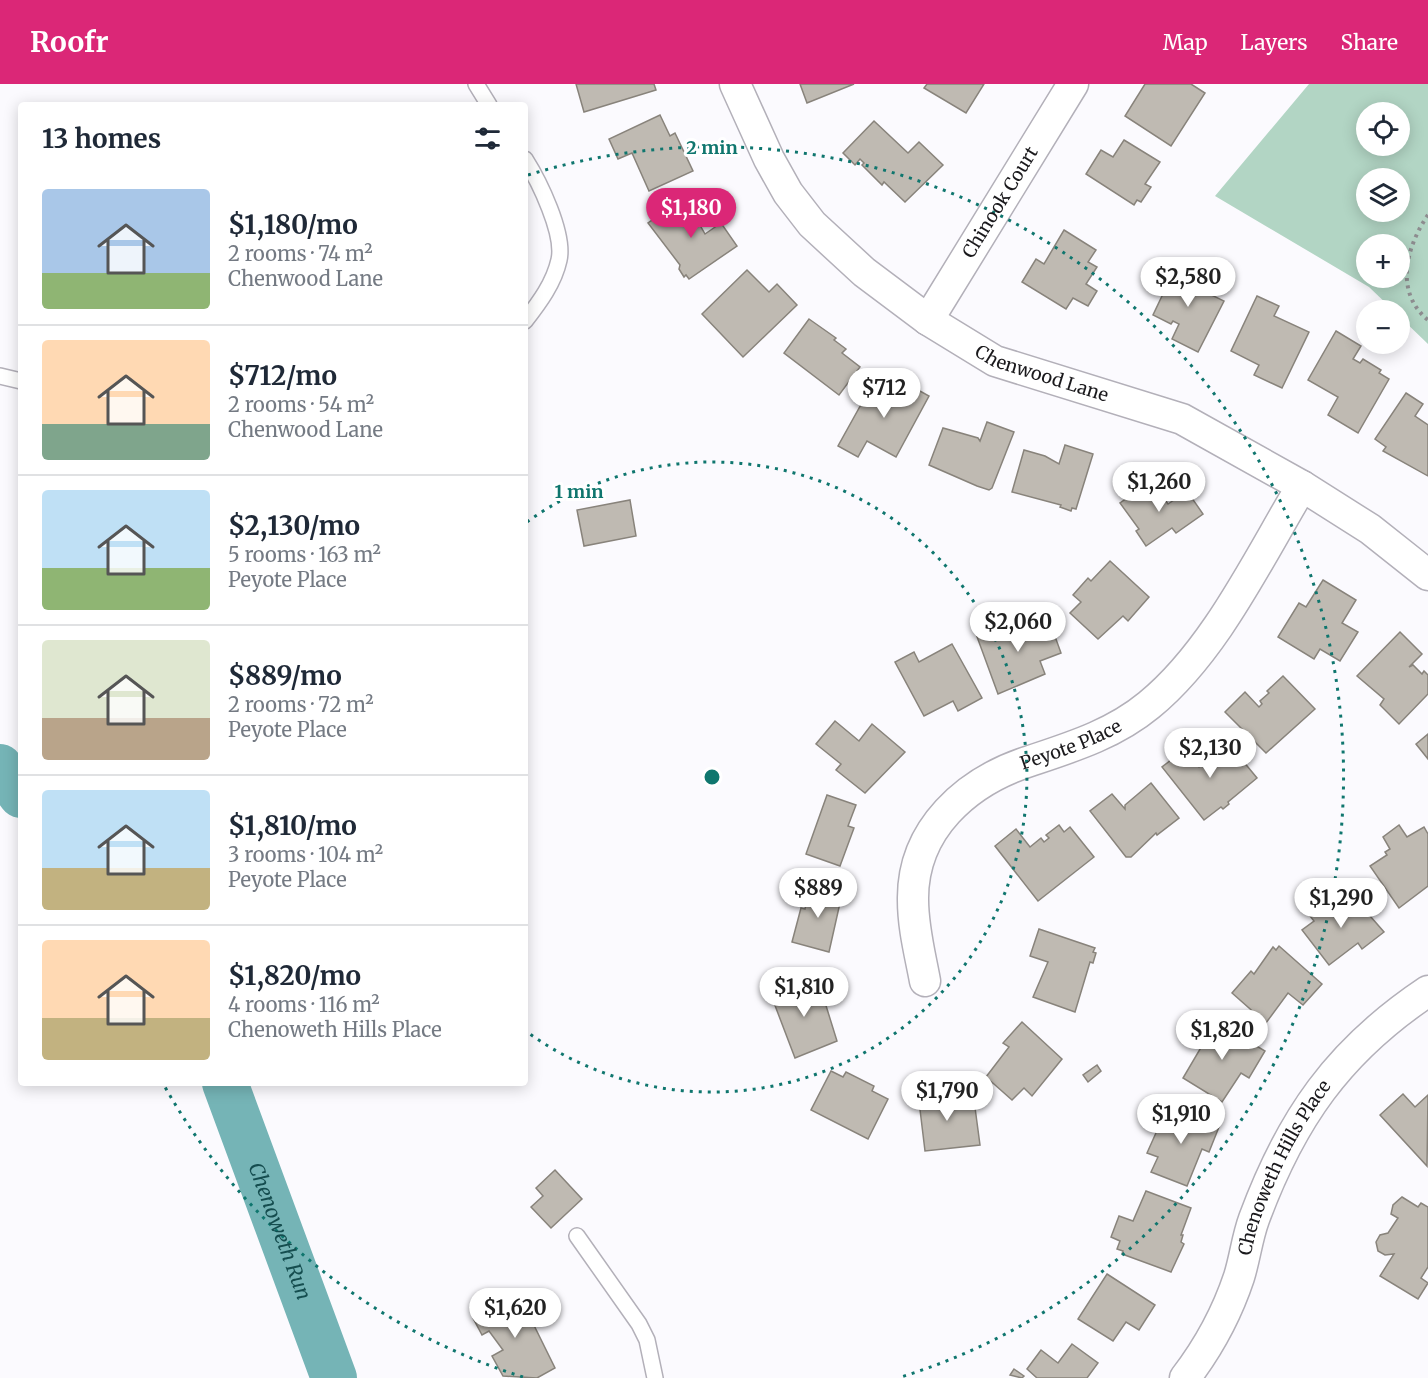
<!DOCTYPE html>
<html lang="en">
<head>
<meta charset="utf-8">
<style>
	body { margin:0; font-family:Merriweather,serif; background:#f6f6f7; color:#1f2937; height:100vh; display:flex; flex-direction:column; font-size:22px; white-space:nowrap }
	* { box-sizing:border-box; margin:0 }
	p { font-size:20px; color:#747a83 }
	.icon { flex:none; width:33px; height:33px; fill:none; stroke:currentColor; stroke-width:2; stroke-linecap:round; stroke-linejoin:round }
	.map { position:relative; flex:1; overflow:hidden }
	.panel { position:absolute; left:18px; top:18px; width:510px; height:984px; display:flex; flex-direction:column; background:#fff; border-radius:6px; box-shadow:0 3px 15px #0003 }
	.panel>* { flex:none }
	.buttons { position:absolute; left:1356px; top:18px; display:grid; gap:12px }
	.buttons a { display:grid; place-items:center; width:54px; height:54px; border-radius:50%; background:#fff; box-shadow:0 3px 15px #0003; font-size:30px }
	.price { position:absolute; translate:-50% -51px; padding:0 14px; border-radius:21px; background:#fff; color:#222; font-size:20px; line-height:39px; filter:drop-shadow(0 2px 3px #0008) }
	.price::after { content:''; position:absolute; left:50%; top:36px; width:18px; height:14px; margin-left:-9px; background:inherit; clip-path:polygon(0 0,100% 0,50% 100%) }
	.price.selected { background:#db2777; color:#fff }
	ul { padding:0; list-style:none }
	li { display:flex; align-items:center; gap:18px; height:150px; padding:0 24px }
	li+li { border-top:2px solid #e0e1e3 }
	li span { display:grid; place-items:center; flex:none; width:168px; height:120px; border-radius:6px; color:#555 }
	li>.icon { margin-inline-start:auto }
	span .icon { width:72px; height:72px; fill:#fffc; stroke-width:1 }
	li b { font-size:26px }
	h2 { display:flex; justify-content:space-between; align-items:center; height:72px; padding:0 24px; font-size:26px }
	header { display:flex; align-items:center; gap:36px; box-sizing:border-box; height:84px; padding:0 30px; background:#db2777; color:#fff }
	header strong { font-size:28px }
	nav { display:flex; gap:33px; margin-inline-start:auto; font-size:21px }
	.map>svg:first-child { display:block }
	.green { fill:#b2d5c4; fill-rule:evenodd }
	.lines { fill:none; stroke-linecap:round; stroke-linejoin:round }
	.river { stroke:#75b4b6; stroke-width:46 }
	.building { fill:#bfbab2; stroke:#88837b; stroke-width:1.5 }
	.lane-casing { stroke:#b3b0b9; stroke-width:18 }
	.street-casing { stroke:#b3b0b9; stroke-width:33 }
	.path { stroke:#8d8c8f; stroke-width:4; stroke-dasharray:3 4.5; stroke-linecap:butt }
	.lane { stroke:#fff; stroke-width:15 }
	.street { stroke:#fff; stroke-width:30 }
	.ring { fill:none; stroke:#0f766e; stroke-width:3; stroke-dasharray:3 6 }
	.labels { text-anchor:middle; stroke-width:6; stroke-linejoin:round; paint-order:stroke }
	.street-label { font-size:18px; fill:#1a191c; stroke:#fff }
	.water-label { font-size:20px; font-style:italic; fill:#154d4f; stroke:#fff }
	.centre { fill:#0f766e; stroke:#fff; stroke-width:3 }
	.ring-label { font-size:18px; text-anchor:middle; font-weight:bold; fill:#0f766e; stroke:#fff; stroke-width:6; stroke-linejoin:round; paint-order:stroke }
</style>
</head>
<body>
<header>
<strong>Roofr</strong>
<nav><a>Map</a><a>Layers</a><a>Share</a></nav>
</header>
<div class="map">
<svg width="1428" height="1294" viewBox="0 0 1428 1294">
	<rect width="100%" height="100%" fill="#fbfafe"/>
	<path class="green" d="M1309,0H1428V260L1400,233V226H1393L1369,203L1215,112ZM1366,28H1400V62H1366ZM1366,94H1400V128H1366ZM1366,160H1400V194H1366Z"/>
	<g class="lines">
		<g class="river">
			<polyline points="0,683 21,711"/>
			<path id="s1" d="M225,999L334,1294"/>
		</g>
	</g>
	<g class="building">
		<polygon points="576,0 654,0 656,6 584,28"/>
		<polygon points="800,0 854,0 807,19"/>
		<polygon points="927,0 984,0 966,29 924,4"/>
		<polygon points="1145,0 1191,0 1205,9 1171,62 1125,32"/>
		<polygon points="660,31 670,52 675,49 693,87 649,107 632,69 618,75 609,55"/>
		<polygon points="874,37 908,69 919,58 943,81 905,118 884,98 882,101 862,81 864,79 860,75 855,81 843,69"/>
		<polygon points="1124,56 1160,78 1145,100 1151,103 1141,118 1137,116 1134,121 1086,90 1101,66 1113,73"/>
		<polygon points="686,113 699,132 696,134 705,150 721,139 737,162 689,195 686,191 684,193 679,185 680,181 648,139"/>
		<polygon points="1064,146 1096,166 1088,178 1097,183 1086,200 1097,207 1088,222 1073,214 1066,225 1022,198 1036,175 1044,180"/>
		<polygon points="1182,180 1202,190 1195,203 1224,217 1198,268 1172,255 1179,240 1173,237 1171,240 1153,231 1172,191 1176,193"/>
		<polygon points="747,186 769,208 777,200 797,221 743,273 702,230"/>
		<polygon points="1257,212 1279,222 1274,232 1309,248 1282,304 1254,291 1259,281 1231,267"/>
		<polygon points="809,235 836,254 834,256 846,265 842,269 860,283 839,311 784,269"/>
		<polygon points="1336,247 1361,262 1353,275 1360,279 1363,275 1381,286 1379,289 1389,295 1358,349 1328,331 1338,313 1308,296"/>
		<polygon points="902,297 929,312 896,373 867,357 858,373 838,362 873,299 895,311"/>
		<polygon points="1406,309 1423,320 1415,332 1428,341 1428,392 1383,367 1386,363 1375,355"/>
		<polygon points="987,338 1014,348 992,404 989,406 977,402 929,381 943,344 978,354 980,357"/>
		<polygon points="1065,361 1093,370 1076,425 1072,424 1071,427 1060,423 1061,421 1012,408 1024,366 1045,372 1059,380"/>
		<polygon points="1152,397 1168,420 1187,407 1203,430 1176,449 1172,444 1146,462 1136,447 1139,445 1120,419"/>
		<polygon points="630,416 636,452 584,462 577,426"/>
		<polygon points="1110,477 1149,513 1128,537 1123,532 1098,555 1070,529 1081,518 1073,511 1088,494 1091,497"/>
		<polygon points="1323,496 1356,516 1342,539 1358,548 1340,577 1320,565 1314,575 1278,553 1299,519 1306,523"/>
		<polygon points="1048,533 1061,569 1040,577 1045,590 998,610 976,550 1001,541 1004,549"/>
		<polygon points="1400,548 1422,570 1409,583 1413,581 1422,590 1424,587 1428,591 1428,610 1399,640 1380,621 1384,615 1357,592"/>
		<polygon points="952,560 982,614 958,627 953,617 924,632 895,578 914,568 919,578"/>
		<polygon points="1283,592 1315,625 1266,669 1225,628 1245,608 1259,623 1262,620 1260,617 1269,609 1267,607"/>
		<polygon points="835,637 859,657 872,640 905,668 865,709 836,686 841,680 816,660"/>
		<polygon points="1428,650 1428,675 1416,660"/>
		<polygon points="1229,660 1257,694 1228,718 1229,720 1223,725 1221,723 1204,736 1162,683 1185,665 1199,683 1209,674 1214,680 1218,677 1214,671"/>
		<polygon points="1151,699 1179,734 1157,751 1156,749 1131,773 1126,773 1090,727 1112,710 1125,725 1125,721"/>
		<polygon points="827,711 856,721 848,742 854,744 840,782 806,770"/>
		<polygon points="1059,741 1064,748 1070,743 1094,773 1038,817 995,762 1016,745 1030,763 1041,754 1044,758 1049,754 1046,751"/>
		<polygon points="1399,741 1407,753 1424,743 1428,750 1428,802 1399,824 1370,782 1387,771 1385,768 1390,765 1383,753"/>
		<polygon points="810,802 842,810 829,868 792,858 801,824 805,825"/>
		<polygon points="1350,809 1384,848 1362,865 1358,859 1329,881 1302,846 1314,837 1310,832 1327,820 1330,824"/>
		<polygon points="1039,845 1095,864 1093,868 1096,869 1093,879 1090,878 1075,928 1033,913 1048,878 1030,872"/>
		<polygon points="1279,862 1322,900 1303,921 1288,909 1266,939 1232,909 1251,887 1254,890 1273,863 1276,866"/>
		<polygon points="813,895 819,913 823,912 837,957 795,974 771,911"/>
		<polygon points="1213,936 1265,967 1249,994 1241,989 1222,1018 1183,994 1206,955 1202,953"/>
		<polygon points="1022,938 1062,975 1032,1012 1024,1004 1012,1016 986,993 1009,963 1003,959"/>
		<polygon points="1097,981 1101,987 1088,998 1083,991"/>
		<polygon points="831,987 843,993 846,988 874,1002 872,1007 888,1015 868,1055 811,1026"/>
		<polygon points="945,1006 946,1020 974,1016 980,1061 925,1067 918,1009"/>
		<polygon points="1403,1010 1415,1023 1428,1011 1427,1082 1380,1031"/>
		<polygon points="1172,1024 1219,1043 1209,1068 1202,1065 1187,1102 1151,1088 1158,1073 1147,1069 1164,1031 1168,1033"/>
		<polygon points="555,1086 582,1115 551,1144 531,1123 543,1112 536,1104"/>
		<polygon points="1146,1107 1191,1124 1181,1151 1183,1151 1181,1158 1184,1160 1171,1188 1122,1170 1123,1167 1117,1165 1120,1157 1111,1153 1119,1132 1133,1137"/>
		<polygon points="1402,1113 1418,1123 1421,1119 1428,1123 1428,1183 1421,1194 1428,1199 1418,1215 1380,1192 1394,1170 1385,1171 1378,1167 1376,1158 1380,1151 1388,1149 1398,1134 1391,1130 1393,1121"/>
		<polygon points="1107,1190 1155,1221 1139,1246 1126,1238 1113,1257 1078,1235"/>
		<polygon points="519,1211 555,1284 537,1294 503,1292 492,1272 503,1266 489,1247 482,1251 473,1234 491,1225 488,1219 501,1212 504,1218"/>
		<polygon points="1072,1260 1098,1279 1087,1294 1037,1294 1027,1285 1041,1266 1058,1279"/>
		<polygon points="1014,1285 1024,1292 1022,1294 1010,1291"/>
	</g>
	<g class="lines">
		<defs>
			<g id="lane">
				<polyline points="476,0 489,21"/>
				<path d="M525,75C539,97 565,150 559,176C554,199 539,219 525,237"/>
				<polyline points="0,292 21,297"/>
				<polyline points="577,1152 639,1240 647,1256 655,1294"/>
			</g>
			<g id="street">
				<path id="s2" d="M735,0L769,75L788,109L812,140L864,188L928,236L995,277L1182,335L1302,402L1370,445L1428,491"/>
				<path id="s3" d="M928,236L1073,0"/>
				<path id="s4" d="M925,897C920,870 913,844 913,816C912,745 967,697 1030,677C1072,663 1114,650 1149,621C1215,567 1258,475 1302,402"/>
				<path id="s5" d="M1185,1294C1208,1264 1227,1229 1239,1193C1245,1174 1247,1154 1254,1135C1291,1035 1338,967 1428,907"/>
			</g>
		</defs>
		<use href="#lane" class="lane-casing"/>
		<use href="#street" class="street-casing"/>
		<path class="path" d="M1428,131C1406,163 1394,208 1428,236"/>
		<use href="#lane" class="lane"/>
		<use href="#street" class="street"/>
	</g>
	<g class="ring">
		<path d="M527 438A315 315 0 1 1 527 948"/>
		<path d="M523 1293A629 629 0 0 1 165 1003M528 91A629 629 0 0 1 901 1293"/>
	</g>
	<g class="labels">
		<g class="street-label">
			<text dy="6" stroke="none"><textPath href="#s3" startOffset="138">Chinook Court</textPath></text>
			<text dy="6" stroke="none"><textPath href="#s2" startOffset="438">Chenwood Lane</textPath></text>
			<text dy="6" stroke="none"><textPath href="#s4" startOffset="321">Peyote Place</textPath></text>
			<text dy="6" stroke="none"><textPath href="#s5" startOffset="234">Chenoweth Hills Place</textPath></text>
		</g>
		<g class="water-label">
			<text dy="7" stroke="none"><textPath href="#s1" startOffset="158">Chenoweth Run</textPath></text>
		</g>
	</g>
	<circle cx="712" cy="693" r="9" class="centre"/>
	<g class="ring-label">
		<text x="712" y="70">2 min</text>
		<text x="579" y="414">1 min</text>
	</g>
</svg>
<div class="buttons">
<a><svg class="icon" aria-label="locate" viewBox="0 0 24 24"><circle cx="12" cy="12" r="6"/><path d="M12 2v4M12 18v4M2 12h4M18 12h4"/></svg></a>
<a><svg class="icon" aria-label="layers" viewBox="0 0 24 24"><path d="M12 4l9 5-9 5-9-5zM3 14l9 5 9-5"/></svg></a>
<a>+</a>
<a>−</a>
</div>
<b class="price selected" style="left:691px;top:155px">$1,180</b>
<b class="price" style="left:1188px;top:224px">$2,580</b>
<b class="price" style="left:884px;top:335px">$712</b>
<b class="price" style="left:1159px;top:429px">$1,260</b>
<b class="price" style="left:1018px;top:569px">$2,060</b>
<b class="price" style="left:1210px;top:695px">$2,130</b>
<b class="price" style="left:818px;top:835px">$889</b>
<b class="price" style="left:1341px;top:845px">$1,290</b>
<b class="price" style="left:804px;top:934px">$1,810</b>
<b class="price" style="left:1222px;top:977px">$1,820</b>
<b class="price" style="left:947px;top:1038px">$1,790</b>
<b class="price" style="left:1181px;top:1061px">$1,910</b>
<b class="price" style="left:515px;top:1255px">$1,620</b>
<section class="panel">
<h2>13 homes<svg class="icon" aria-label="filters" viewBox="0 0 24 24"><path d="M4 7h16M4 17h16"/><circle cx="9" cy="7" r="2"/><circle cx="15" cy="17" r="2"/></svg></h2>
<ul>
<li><span style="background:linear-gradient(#a9c7e8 70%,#8fb573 0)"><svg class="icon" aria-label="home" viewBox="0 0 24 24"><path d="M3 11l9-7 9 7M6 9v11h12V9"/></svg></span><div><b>$1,180/mo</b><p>2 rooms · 74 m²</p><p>Chenwood Lane</p></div></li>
<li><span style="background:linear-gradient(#ffd9b3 70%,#7fa58c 0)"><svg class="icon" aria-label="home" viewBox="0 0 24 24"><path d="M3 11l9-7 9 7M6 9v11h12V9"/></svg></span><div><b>$712/mo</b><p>2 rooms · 54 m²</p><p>Chenwood Lane</p></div></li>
<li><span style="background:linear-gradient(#bfe0f5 65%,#8fb573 0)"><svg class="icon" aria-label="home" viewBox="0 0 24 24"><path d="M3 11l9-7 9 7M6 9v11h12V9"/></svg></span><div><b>$2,130/mo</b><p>5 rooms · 163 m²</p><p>Peyote Place</p></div></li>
<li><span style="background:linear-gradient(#dfe7d0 65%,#b9a48a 0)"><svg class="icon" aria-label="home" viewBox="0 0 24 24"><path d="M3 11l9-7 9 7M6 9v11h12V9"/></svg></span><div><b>$889/mo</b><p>2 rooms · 72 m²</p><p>Peyote Place</p></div></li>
<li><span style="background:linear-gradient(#bfe0f5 65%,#c2b280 0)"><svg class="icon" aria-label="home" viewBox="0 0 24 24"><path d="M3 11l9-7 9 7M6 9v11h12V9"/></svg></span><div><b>$1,810/mo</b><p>3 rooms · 104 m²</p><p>Peyote Place</p></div></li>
<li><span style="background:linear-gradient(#ffd9b3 65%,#c2b280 0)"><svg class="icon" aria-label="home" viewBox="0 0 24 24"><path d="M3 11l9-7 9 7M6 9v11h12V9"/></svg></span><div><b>$1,820/mo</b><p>4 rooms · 116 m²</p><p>Chenoweth Hills Place</p></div></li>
</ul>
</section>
</div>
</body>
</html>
